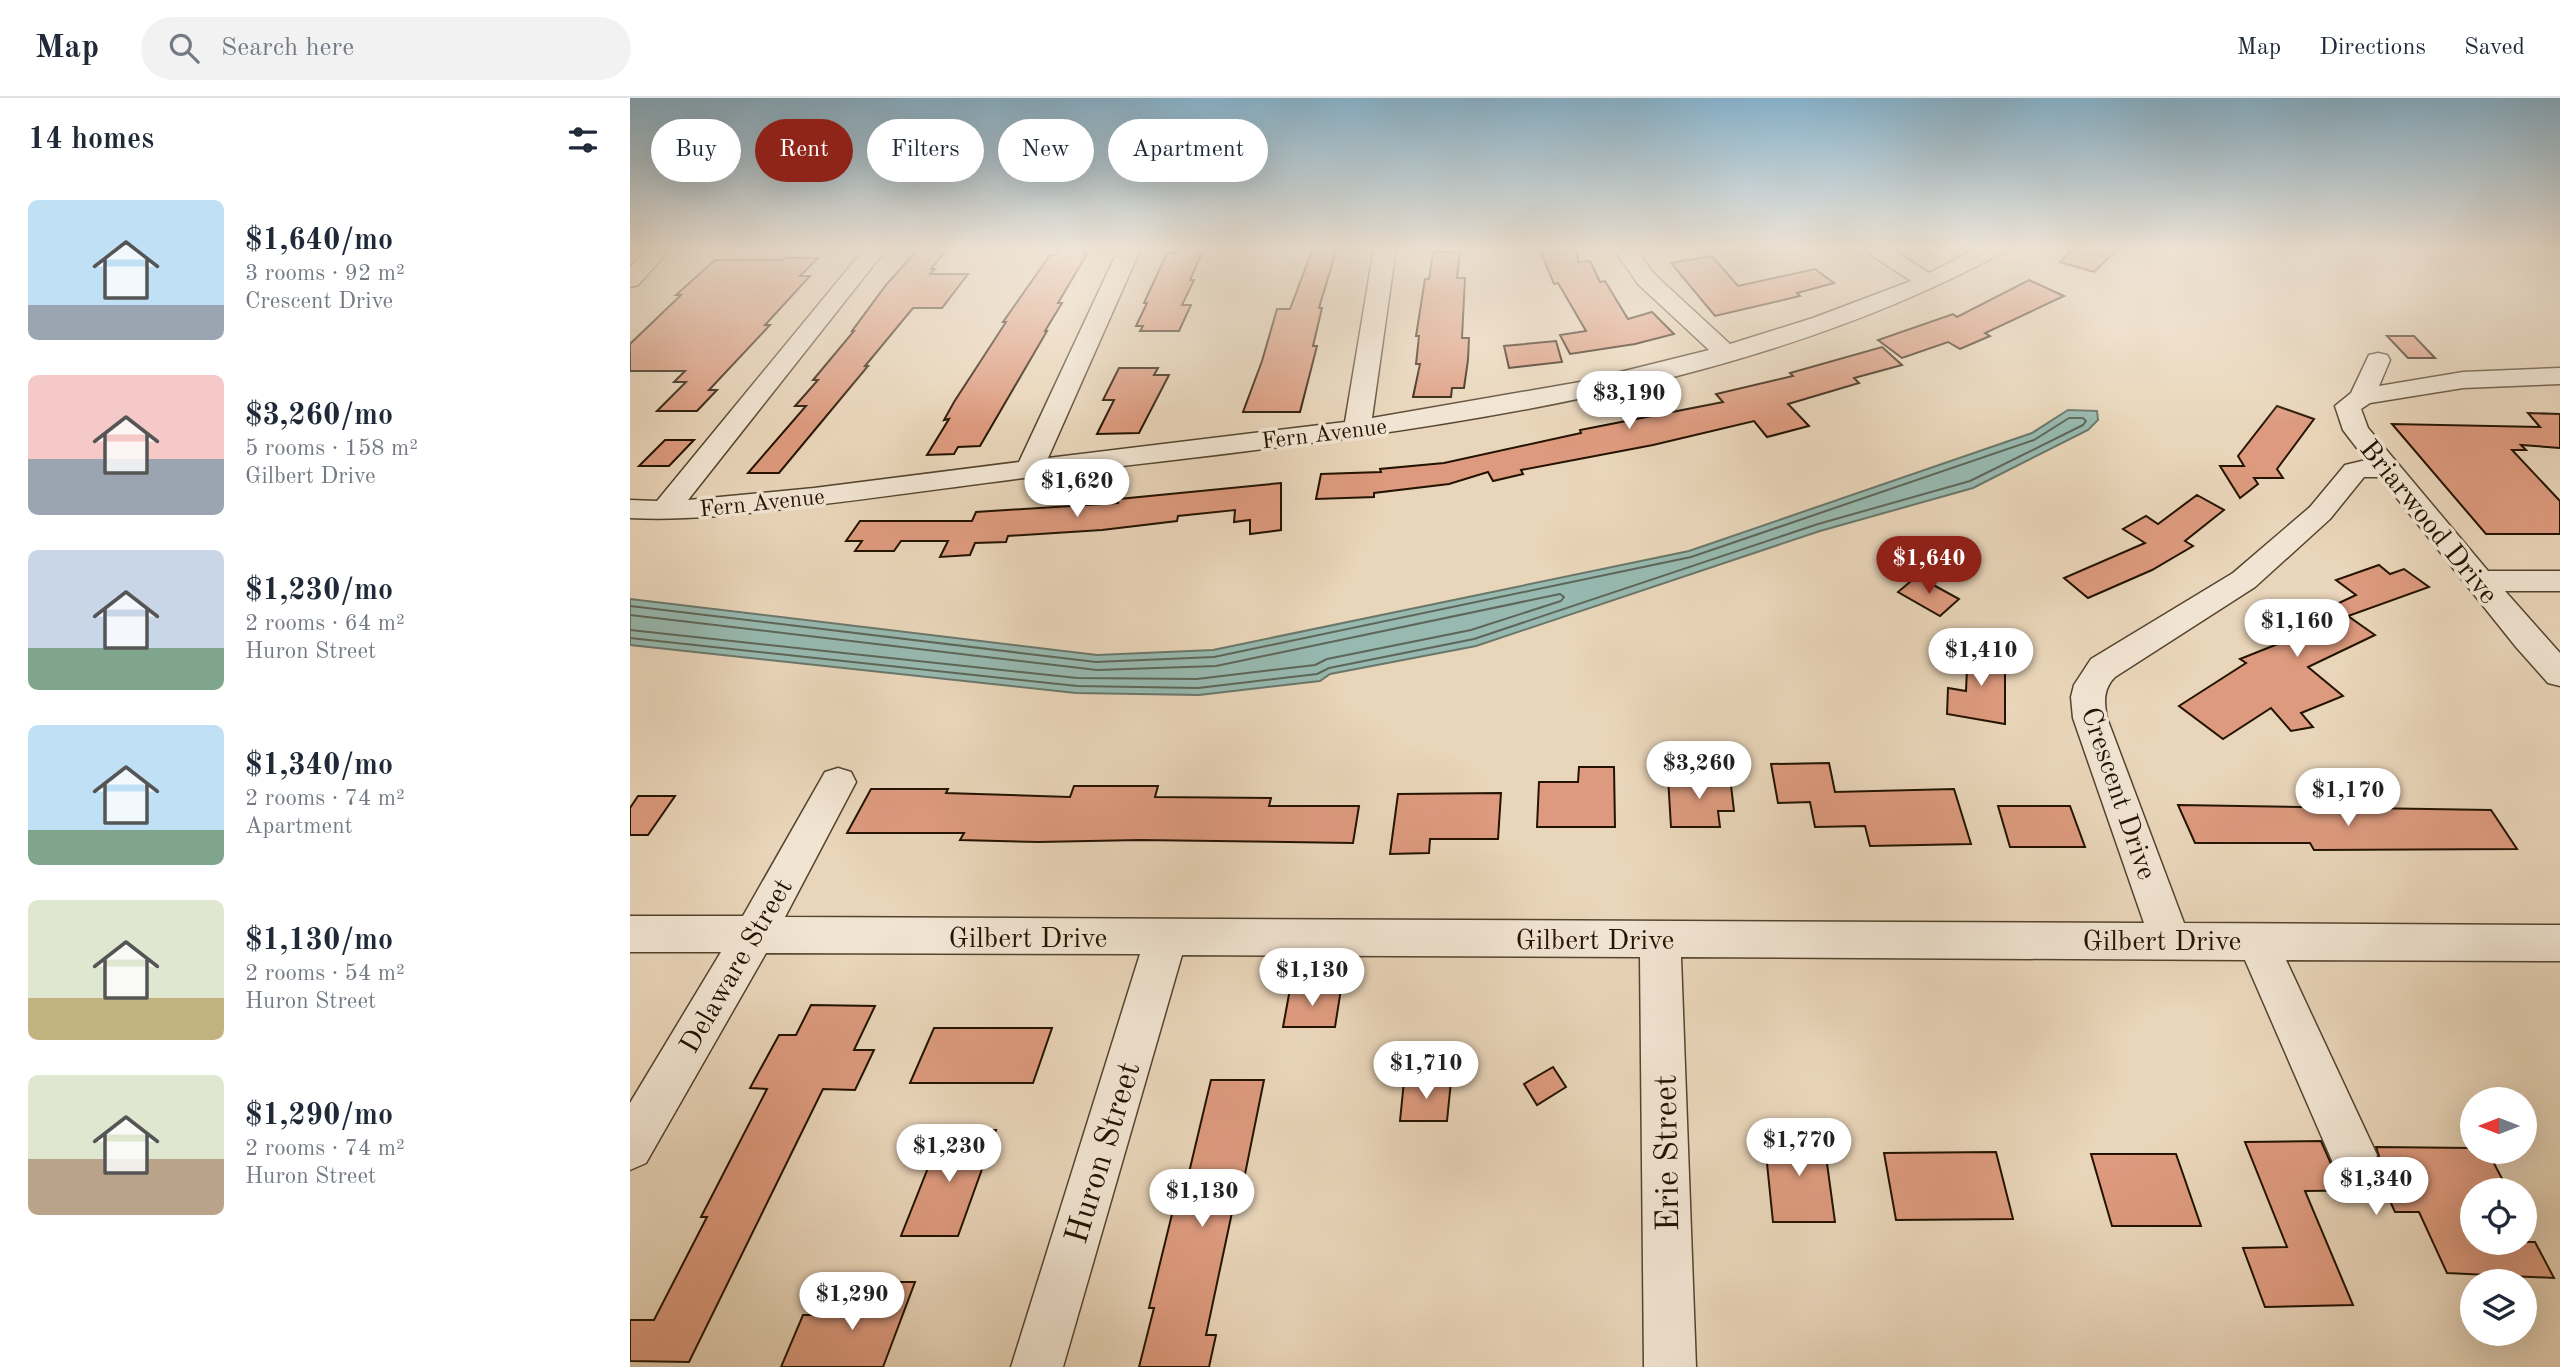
<!DOCTYPE html>
<html lang="en">
<head>
<meta charset="utf-8">
<style>
	body { margin:0; font-family:"Old Standard TT",serif; background:#f2f2f3; color:#1f2937; height:100vh; display:flex; flex-direction:column; font-size:26px; white-space:nowrap }
	* { box-sizing:border-box; margin:0 }
	p { font-size:23px; color:#747a83 }
	.icon { flex:none; width:38px; height:38px; fill:none; stroke:currentColor; stroke-width:2; stroke-linecap:round; stroke-linejoin:round }
	.map { position:relative; flex:1; overflow:hidden }
	.details { display:flex; flex-direction:column; background:#fff; width:630px }
	.details>* { flex:none }
	.guide { position:absolute; left:21px; top:21px; width:665px; height:63px; display:flex; gap:14px }
	.needle { width:46px; rotate:270deg }
	.tools { position:absolute; left:1830px; top:989px; display:grid; gap:14px }
	.tools a { display:grid; place-items:center; width:77px; height:77px; border-radius:50%; background:#fff; box-shadow:0 7px 28px #0002; font-size:35px }
	.price { position:absolute; translate:-50% -60px; padding:0 16px; border-radius:24px; background:#fff; color:#222; font-size:23px; line-height:46px; filter:drop-shadow(0 2px 4px #0008) }
	.price::after { content:''; position:absolute; left:50%; top:42px; width:21px; height:16px; margin-left:-10px; background:inherit; clip-path:polygon(0 0,100% 0,50% 100%) }
	.price.on { background:#8f2418; color:#fff }
	ul { padding:0; list-style:none }
	li { display:flex; align-items:center; gap:21px; height:175px; padding:0 28px }
	li span { display:grid; place-items:center; flex:none; width:196px; height:140px; border-radius:10px; color:#555 }
	li>.icon { margin-inline-start:auto }
	span .icon { width:84px; height:84px; fill:#fffc; stroke-width:1 }
	li b { font-size:30px }
	h2 { display:flex; justify-content:space-between; align-items:center; height:84px; padding:0 28px; font-size:30px }
	.chip { padding:0 24px; border-radius:32px; background:#fff; box-shadow:0 7px 28px #0002; font-size:24px; line-height:63px }
	.chip.on { background:#8f2418; color:#fff }
	header { display:flex; align-items:center; gap:42px; box-sizing:border-box; height:98px; padding:0 35px; background:#fff; border-bottom:2px solid #e0e1e3 }
	header strong { font-size:33px }
	nav { display:flex; gap:38px; margin-inline-start:auto; font-size:24px }
	.search { width:490px; height:63px; background:#f2f2f3; display:flex; align-items:center; gap:18px; box-sizing:border-box; padding:0 24px; border-radius:38px; color:#747a83; font-size:26px }
	main { display:flex; flex:1; min-height:0 }
	.map>svg:first-child { display:block }
	.water { fill:#97b9b0; stroke:#69776a; stroke-width:2 }
	.lines { fill:none; stroke-linecap:round; stroke-linejoin:round }
	.shore { stroke:#5d6658; stroke-width:2 }
	.building { fill:#dd9a7e; stroke:#231300; stroke-width:2 }
	.minor-casing { stroke:#54442e; stroke-width:3 }
	.minor { fill:#f1e4d2; fill-rule:evenodd }
	.labels { text-anchor:middle; stroke-width:7; stroke-linejoin:round; paint-order:stroke }
	.far-street-label { font-size:23px; fill:#231300; stroke:#f1e4d2 }
	.street-label { font-size:28px; fill:#231300; stroke:#f1e4d2 }
	.near-street-label { font-size:33px; fill:#231300; stroke:#f1e4d2 }
</style>
</head>
<body>
<header>
<strong>Map</strong>
<div class="search"><svg class="icon" aria-label="search" viewBox="0 0 24 24"><circle cx="10" cy="10" r="6"/><path d="M15 15l6 6"/></svg>Search here</div>
<nav><a>Map</a><a>Directions</a><a>Saved</a></nav>
</header>
<main>
<section class="details">
<h2>14 homes<svg class="icon" aria-label="filters" viewBox="0 0 24 24"><path d="M4 7h16M4 17h16"/><circle cx="9" cy="7" r="2"/><circle cx="15" cy="17" r="2"/></svg></h2>
<ul>
<li><span style="background:linear-gradient(#bfe0f5 75%,#9aa5b1 0)"><svg class="icon" aria-label="home" viewBox="0 0 24 24"><path d="M3 11l9-7 9 7M6 9v11h12V9"/></svg></span><div><b>$1,640/mo</b><p>3 rooms · 92 m²</p><p>Crescent Drive</p></div></li>
<li><span style="background:linear-gradient(#f6c9c9 60%,#9aa5b1 0)"><svg class="icon" aria-label="home" viewBox="0 0 24 24"><path d="M3 11l9-7 9 7M6 9v11h12V9"/></svg></span><div><b>$3,260/mo</b><p>5 rooms · 158 m²</p><p>Gilbert Drive</p></div></li>
<li><span style="background:linear-gradient(#c9d6e8 70%,#7fa58c 0)"><svg class="icon" aria-label="home" viewBox="0 0 24 24"><path d="M3 11l9-7 9 7M6 9v11h12V9"/></svg></span><div><b>$1,230/mo</b><p>2 rooms · 64 m²</p><p>Huron Street</p></div></li>
<li><span style="background:linear-gradient(#bfe0f5 75%,#7fa58c 0)"><svg class="icon" aria-label="home" viewBox="0 0 24 24"><path d="M3 11l9-7 9 7M6 9v11h12V9"/></svg></span><div><b>$1,340/mo</b><p>2 rooms · 74 m²</p><p>Apartment</p></div></li>
<li><span style="background:linear-gradient(#dfe7d0 70%,#c2b280 0)"><svg class="icon" aria-label="home" viewBox="0 0 24 24"><path d="M3 11l9-7 9 7M6 9v11h12V9"/></svg></span><div><b>$1,130/mo</b><p>2 rooms · 54 m²</p><p>Huron Street</p></div></li>
<li><span style="background:linear-gradient(#dfe7d0 60%,#b9a48a 0)"><svg class="icon" aria-label="home" viewBox="0 0 24 24"><path d="M3 11l9-7 9 7M6 9v11h12V9"/></svg></span><div><b>$1,290/mo</b><p>2 rooms · 74 m²</p><p>Huron Street</p></div></li>
</ul>
</section>
<div class="map">
<svg width="1930" height="1269" viewBox="0 0 1930 1269">
	<rect width="100%" height="100%" fill="#e9d5b9"/>
	<filter id="stains"><feTurbulence type="fractalNoise" baseFrequency=".00286" numOctaves="4"/><feColorMatrix values="0 0 0 0 .2 0 0 0 0 .09 0 0 0 0 .02 0 0 0 .5 -.17"/></filter>
	<radialGradient id="worn" r=".72"><stop offset=".6" stop-color="#630" stop-opacity="0"/><stop offset="1" stop-color="#630" stop-opacity=".3"/></radialGradient>
	<polygon class="water" points="1438,312 1467,313 1468,322 1458,332 1343,390 1190,433 846,548 700,576 690,583 569,597 446,595 0,547 0,501 467,557 583,552 1059,453 1402,335"/>
	<g class="lines">
		<g class="shore">
			<polyline points="0,508 466,564 584,559 1061,459 1404,342 1439,320 1453,320 1456,323 1453,327 1340,383 1188,426 844,541 699,570 687,576 568,590 447,588 0,540"/>
			<polyline points="0,517 467,572 586,568 930,496 934,499 931,503 841,532 697,561 685,567 567,581 447,580 0,532"/>
		</g>
	</g>
	<g class="building">
		<polygon points="429,150 457,150 453,156 457,156 428,205 432,205 415,233 417,233 350,348 328,349 324,356 297,357 319,321 314,322 324,304 376,224 373,224 420,157 425,157"/>
		<polygon points="548,150 570,150 567,155 572,155 560,182 564,182 552,207 561,207 549,233 510,233 513,228 506,228 517,205 514,205 537,155 545,155"/>
		<polygon points="683,150 707,150 689,210 692,210 683,248 687,248 670,314 613,314 632,263 647,211 660,211"/>
		<polygon points="909,150 947,150 948,164 960,163 970,184 975,183 998,221 1022,214 1044,236 1005,246 940,256 930,237 956,233 928,185 924,186"/>
		<polygon points="1444,150 1489,150 1464,174 1430,164"/>
		<polygon points="288,151 317,151 301,171 305,171 300,176 338,176 312,210 283,210 235,268 238,268 149,375 118,375 176,308 165,308 188,282 183,282 224,233 222,233 256,187"/>
		<polygon points="803,154 830,154 827,180 835,180 832,240 839,240 838,262 834,290 822,290 821,299 783,299 790,266 786,266 789,238 786,238 795,181 799,181"/>
		<polygon points="1082,158 1108,188 1185,171 1204,185 1167,195 1170,198 1085,218 1041,165"/>
		<polygon points="155,160 188,160 170,178 180,178 135,227 140,227 79,292 87,292 67,313 27,313 56,284 44,284 55,273 0,273 0,246 51,197 46,197 85,162 152,162"/>
		<polygon points="1399,182 1434,198 1355,235 1360,238 1330,251 1318,244 1272,260 1248,242 1323,216 1327,219"/>
		<polygon points="1757,238 1784,238 1805,260 1778,260"/>
		<polygon points="926,243 932,264 879,270 874,248"/>
		<polygon points="1252,249 1272,267 1224,280 1229,285 1158,306 1179,328 1137,339 1124,323 1023,347 891,372 893,376 863,383 858,374 819,386 744,395 744,399 686,401 691,376 751,374 750,371 814,365 951,335 950,332 1093,304 1086,296 1163,278 1160,275"/>
		<polygon points="489,270 528,270 524,277 539,277 509,335 467,336 484,302 473,302"/>
		<polygon points="1647,308 1684,321 1647,371 1653,380 1624,380 1628,386 1610,400 1590,368 1614,368 1608,358"/>
		<polygon points="1898,315 1930,316 1930,350 1891,347 1896,352 1882,352 1930,403 1930,436 1856,436 1762,326 1910,329"/>
		<polygon points="35,342 64,342 39,368 9,368"/>
		<polygon points="651,385 651,432 620,436 620,422 604,424 605,412 548,418 547,423 472,432 378,438 376,444 345,445 340,457 310,459 318,443 271,443 264,453 225,453 232,443 216,443 230,423 342,423 346,414 488,405 489,401"/>
		<polygon points="1567,397 1594,412 1555,443 1563,448 1522,472 1458,500 1434,480 1515,445 1493,431 1516,418 1528,426"/>
		<polygon points="1749,467 1760,476 1774,471 1799,489 1718,518 1745,537 1678,569 1713,598 1671,615 1683,629 1661,633 1641,610 1593,641 1549,608 1616,565 1610,561 1665,539 1639,519 1662,509 1677,520 1726,497 1706,482"/>
		<polygon points="1287,478 1329,501 1310,518 1268,494"/>
		<polygon points="1338,548 1375,555 1375,626 1317,616 1318,590 1336,593"/>
		<polygon points="1199,665 1205,694 1324,691 1341,746 1240,748 1235,728 1185,729 1180,704 1148,705 1141,666"/>
		<polygon points="949,669 984,669 985,729 907,729 909,684 948,684"/>
		<polygon points="1038,679 1100,679 1104,713 1088,713 1090,729 1041,729"/>
		<polygon points="444,688 528,688 525,699 641,700 639,708 729,708 723,745 510,742 408,744 330,742 334,735 217,735 241,691 318,691 316,695 440,699"/>
		<polygon points="871,695 868,741 800,741 799,755 760,756 768,696"/>
		<polygon points="8,698 45,698 18,737 0,737 0,710"/>
		<polygon points="1548,707 1861,712 1887,751 1684,752 1680,745 1565,745"/>
		<polygon points="1368,708 1440,708 1455,749 1380,749"/>
		<polygon points="660,891 711,891 705,929 653,929"/>
		<polygon points="181,907 245,908 224,952 244,952 225,992 193,991 59,1264 0,1263 0,1222 24,1222 77,1119 71,1119 137,991 120,990 149,937 166,937"/>
		<polygon points="304,930 422,930 403,985 280,985"/>
		<polygon points="923,969 936,989 907,1007 894,986"/>
		<polygon points="581,982 634,982 612,1091 607,1091 576,1237 586,1237 579,1269 509,1269 524,1210 519,1210 545,1104 552,1104"/>
		<polygon points="774,983 821,983 817,1023 770,1023"/>
		<polygon points="313,1032 366,1032 328,1138 271,1138"/>
		<polygon points="1134,1036 1193,1036 1205,1124 1143,1124"/>
		<polygon points="1691,1043 1705,1075 1723,1082 1743,1075 1749,1058 1746,1049 1843,1050 1843,1054 1858,1054 1878,1092 1843,1092 1843,1144 1905,1144 1924,1180 1817,1175 1789,1114 1765,1114 1755,1092 1675,1093 1723,1207 1635,1209 1613,1150 1657,1149 1615,1044"/>
		<polygon points="1366,1054 1383,1121 1266,1122 1254,1055"/>
		<polygon points="1461,1056 1546,1056 1571,1128 1482,1128"/>
		<polygon points="243,1184 285,1184 253,1269 151,1269 173,1217 230,1217"/>
	</g>
	<g class="lines">
		<defs>
			<g id="minor">
				<polygon points="18,150 41,150 8,187 0,189 0,169"/>
				<path d="M235,150H257L58,402L184,390L389,364L489,150H511L418,360L715,324L744,150H766L742,320L950,284L1079,252L1008,186L983,150H1005L1024,176L1100,246L1183,220L1281,183L1238,155L1235,150H1260L1299,175L1348,150H1375L1372,155C1081,312 724,339 401,379C323,389 246,400 169,409C113,416 57,423 0,420V402L27,403Z"/>
				<path d="M1748,255L1757,257L1760,262L1749,288L1833,274L1930,270V286L1833,290L1740,305L1731,311L1738,330L1858,473H1930V493H1875L1930,555V588L1918,585L1886,549L1750,379H1734L1700,421L1625,489L1485,579C1473,591 1474,604 1477,620L1554,825L1930,827V863L1656,862L1747,1057L1741,1074L1724,1080L1707,1074L1615,862L1051,859L1066,1269H1014L1010,859L552,857L433,1269H381L510,856L136,855L16,1065L0,1072V1005L91,854H0V818H113L195,674L208,670L221,674L226,684L155,819L1514,825L1443,620L1441,599L1444,587L1461,561L1603,475L1680,409L1715,367L1736,362L1713,332L1705,308L1721,295L1739,257Z"/>
			</g>
		</defs>
		<use href="#minor" class="minor-casing"/>
		<use href="#minor" class="minor"/>
	</g>
	<linearGradient id="sky" x2="0" y2="1"><stop stop-color="#87b6d2"/><stop offset="0.46" stop-color="#f5ece0"/><stop offset="1" stop-color="#f5ece0" stop-opacity="0"/></linearGradient>
	<rect width="1930" height="327" fill="url(#sky)"/>
	<g class="labels">
		<g class="far-street-label">
			<text transform="translate(694 335) rotate(-7)" y="8">Fern Avenue</text>
			<text transform="translate(132 404) rotate(-6)" y="8">Fern Avenue</text>
		</g>
		<g class="street-label">
			<text transform="translate(1800 423) rotate(51)" y="10">Briarwood Drive</text>
			<text transform="translate(1490 695) rotate(71)" y="10">Crescent Drive</text>
			<text x="398" y="849">Gilbert Drive</text>
			<text x="965" y="851">Gilbert Drive</text>
			<text x="1532" y="852">Gilbert Drive</text>
			<text transform="translate(105 867) rotate(-60)" y="10">Delaware Street</text>
		</g>
		<g class="near-street-label">
			<text transform="translate(471 1054) rotate(-73)" y="12">Huron Street</text>
			<text transform="translate(1035 1055) rotate(-91)" y="12">Erie Street</text>
		</g>
	</g>
	<rect width="100%" height="100%" filter="url(#stains)"/>
	<rect width="100%" height="100%" fill="url(#worn)"/>
</svg>
<div class="tools">
<a><svg class="needle" viewBox="-14 -14 28 28"><path d="M0-13l5 13h-10z" fill="#e53935"/><path d="M0 13l5-13h-10z" fill="#747a83"/></svg></a>
<a><svg class="icon" aria-label="locate" viewBox="0 0 24 24"><circle cx="12" cy="12" r="6"/><path d="M12 2v4M12 18v4M2 12h4M18 12h4"/></svg></a>
<a><svg class="icon" aria-label="layers" viewBox="0 0 24 24"><path d="M12 4l9 5-9 5-9-5zM3 14l9 5 9-5"/></svg></a>
</div>
<b class="price" style="left:999px;top:333px">$3,190</b>
<b class="price" style="left:447px;top:421px">$1,620</b>
<b class="price on" style="left:1299px;top:498px">$1,640</b>
<b class="price" style="left:1667px;top:561px">$1,160</b>
<b class="price" style="left:1351px;top:590px">$1,410</b>
<b class="price" style="left:1069px;top:703px">$3,260</b>
<b class="price" style="left:1718px;top:730px">$1,170</b>
<b class="price" style="left:682px;top:910px">$1,130</b>
<b class="price" style="left:796px;top:1003px">$1,710</b>
<b class="price" style="left:1169px;top:1080px">$1,770</b>
<b class="price" style="left:319px;top:1086px">$1,230</b>
<b class="price" style="left:1746px;top:1119px">$1,340</b>
<b class="price" style="left:572px;top:1131px">$1,130</b>
<b class="price" style="left:222px;top:1234px">$1,290</b>
<div class="guide">
<a class="chip">Buy</a>
<a class="chip on">Rent</a>
<a class="chip">Filters</a>
<a class="chip">New</a>
<a class="chip">Apartment</a>
</div>
</div>
</main>
</body>
</html>
